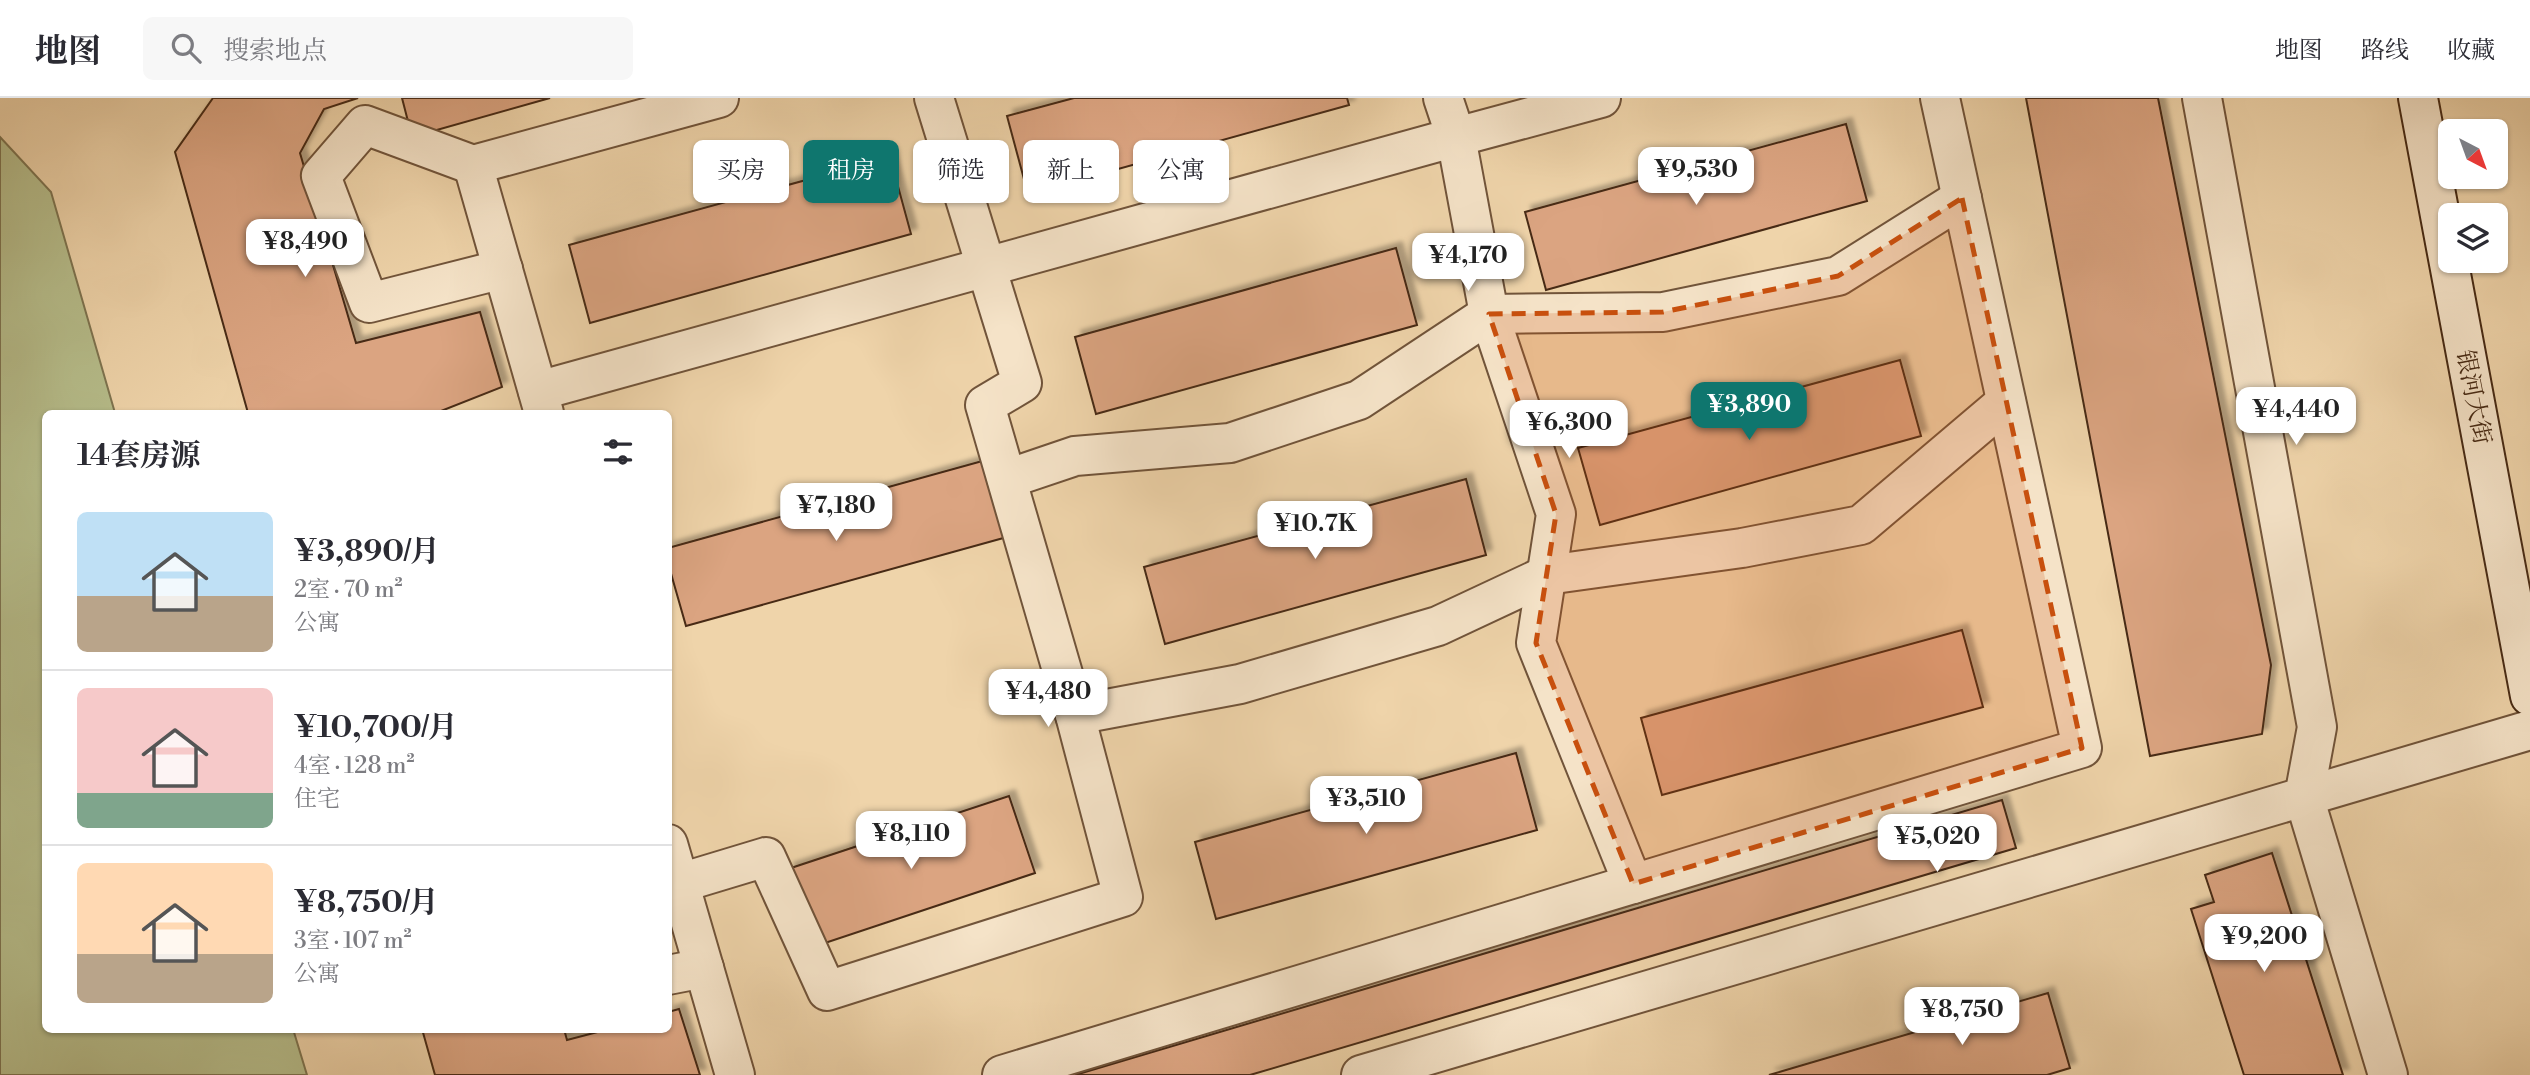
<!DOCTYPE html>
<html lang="zh">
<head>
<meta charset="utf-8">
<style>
	body { margin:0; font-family:"Libre Bodoni","Noto Serif SC",serif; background:#f7f7f7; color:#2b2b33; height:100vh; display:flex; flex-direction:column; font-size:26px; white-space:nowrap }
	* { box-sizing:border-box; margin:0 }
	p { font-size:23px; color:#7c7c81 }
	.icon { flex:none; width:38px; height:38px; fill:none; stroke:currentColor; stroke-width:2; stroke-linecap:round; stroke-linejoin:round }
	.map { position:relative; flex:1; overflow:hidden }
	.details { position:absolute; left:42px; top:312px; width:630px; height:623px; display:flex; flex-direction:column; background:#fff; border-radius:10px; box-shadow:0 2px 5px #0004 }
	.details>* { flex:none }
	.banner { position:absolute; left:693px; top:42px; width:665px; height:63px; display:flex; gap:14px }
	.needle { width:46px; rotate:139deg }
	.buttons { position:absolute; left:2438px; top:21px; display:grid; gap:14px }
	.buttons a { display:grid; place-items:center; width:70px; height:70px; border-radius:10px; background:#fff; box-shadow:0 2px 5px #0004; font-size:35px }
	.price { position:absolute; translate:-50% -60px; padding:0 16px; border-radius:14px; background:#fff; color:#222; font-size:23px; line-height:46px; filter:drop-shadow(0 2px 4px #0008) }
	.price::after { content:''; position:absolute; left:50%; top:42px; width:21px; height:16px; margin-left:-10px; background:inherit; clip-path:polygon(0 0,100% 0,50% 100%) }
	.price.current { background:#0f766e; color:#fff }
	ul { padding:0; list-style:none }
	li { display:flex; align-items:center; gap:21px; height:175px; padding:0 35px }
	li+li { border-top:2px solid #e1e1e2 }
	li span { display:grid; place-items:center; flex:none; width:196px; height:140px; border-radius:10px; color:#555 }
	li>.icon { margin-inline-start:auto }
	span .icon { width:84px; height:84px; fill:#fffc; stroke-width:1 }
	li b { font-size:30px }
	h2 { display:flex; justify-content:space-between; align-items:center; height:84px; padding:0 35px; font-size:30px }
	.chip { padding:0 24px; border-radius:10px; background:#fff; box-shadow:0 2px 5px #0004; font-size:24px; line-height:63px }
	.chip.current { background:#0f766e; color:#fff }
	header { display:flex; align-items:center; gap:42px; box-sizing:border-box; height:98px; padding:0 35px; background:#fff; border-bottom:2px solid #e1e1e2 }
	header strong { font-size:33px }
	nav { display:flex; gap:38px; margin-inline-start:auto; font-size:24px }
	.search { width:490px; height:63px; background:#f7f7f7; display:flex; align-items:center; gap:18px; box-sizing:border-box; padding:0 24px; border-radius:10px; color:#7c7c81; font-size:26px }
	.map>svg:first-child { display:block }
	.green { fill:#b6bd8b; stroke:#7e7450; stroke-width:2 }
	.building { fill:#dba481; stroke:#472a14; stroke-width:2; filter:url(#shadow) }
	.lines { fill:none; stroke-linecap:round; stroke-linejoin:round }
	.minor-casing { stroke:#71543a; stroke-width:42 }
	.secondary-casing { stroke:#472a14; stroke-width:42 }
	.minor { stroke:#f5e3c8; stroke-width:38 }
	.secondary { stroke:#f5e3c8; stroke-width:38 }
	.marked { fill:#c8500e; fill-opacity:0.2; stroke:#c8500e; stroke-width:5; stroke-dasharray:14 9; stroke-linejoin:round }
	.labels { text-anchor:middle; stroke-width:5; stroke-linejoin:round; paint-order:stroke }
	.street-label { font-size:24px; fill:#472a14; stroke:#f5e3c8 }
</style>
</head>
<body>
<header>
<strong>地图</strong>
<div class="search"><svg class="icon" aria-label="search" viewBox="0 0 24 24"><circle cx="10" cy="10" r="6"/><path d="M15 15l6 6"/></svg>搜索地点</div>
<nav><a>地图</a><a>路线</a><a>收藏</a></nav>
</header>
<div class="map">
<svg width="2530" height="977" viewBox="0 0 2530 977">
	<defs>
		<filter id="shadow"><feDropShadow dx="6" dy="-6" stdDeviation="2" flood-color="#0004"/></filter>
	</defs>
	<rect width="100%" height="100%" fill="#efd4aa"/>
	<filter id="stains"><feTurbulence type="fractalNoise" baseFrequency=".00286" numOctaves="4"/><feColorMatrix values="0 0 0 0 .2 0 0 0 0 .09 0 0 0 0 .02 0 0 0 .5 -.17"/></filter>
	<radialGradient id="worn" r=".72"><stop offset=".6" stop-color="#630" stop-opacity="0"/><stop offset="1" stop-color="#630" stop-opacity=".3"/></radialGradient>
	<polygon class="green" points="0,39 51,94 115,315 46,315 46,931 293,931 307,977 0,977"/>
	<g class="building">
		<polygon points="213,0 358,0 324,11 300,55 356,245 480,214 502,289 436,315 248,315 175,54"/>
		<polygon points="402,0 550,0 412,39"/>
		<polygon points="1074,0 1347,0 1349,7 1028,96 1007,18"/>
		<polygon points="2026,0 2158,0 2271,567 2262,636 2150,658"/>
		<polygon points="1846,26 1867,103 1546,192 1525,114"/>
		<polygon points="890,59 911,136 590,225 569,147"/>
		<polygon points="1396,150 1417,227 1096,316 1075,239"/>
		<polygon points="1900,262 1921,338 1600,427 1578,350"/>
		<polygon points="986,362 1007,439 686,528 668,465 668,450"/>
		<polygon points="1466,381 1486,457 1165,546 1144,469"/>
		<polygon points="1962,532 1983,609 1662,697 1641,620"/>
		<polygon points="1516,655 1537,732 1216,821 1195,744"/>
		<polygon points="1009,698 1035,775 813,849 788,771"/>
		<polygon points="2002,702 2016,750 1250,977 1075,977"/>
		<polygon points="2272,755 2343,977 2244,977 2191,811 2214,804 2205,777"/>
		<polygon points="2048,895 2070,970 2047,977 1769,977"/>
		<polygon points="679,911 700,977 435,977 422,931 564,931 567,942 609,931 668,931 668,914"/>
	</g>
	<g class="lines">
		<defs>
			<g id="minor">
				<polyline points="1601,0 1456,39 1489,216 1556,416 1536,545 1633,786"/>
				<polyline points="2202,0 2317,629 2304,699 2388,977"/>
				<polyline points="473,67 365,27 321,78 369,205 503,171"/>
				<polyline points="538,293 1456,39 1443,0"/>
				<polyline points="544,315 473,67 719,0"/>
				<polyline points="1007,381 1075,358 1230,345 1359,302 1489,216 1663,214 1838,178 1962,100"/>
				<polyline points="1075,617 1240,586 1438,528 1547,477 1742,450 1861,427 2006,304"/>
				<polyline points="668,746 735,977"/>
				<polyline points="680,785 766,759 827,893 1123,799 1075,617 985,307 1022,285 934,0"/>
				<polyline points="668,877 704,870"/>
				<polyline points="1002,977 2082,650 1940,0"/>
				<polyline points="1361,977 2530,632"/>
			</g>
			<polyline id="secondary" points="2418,0 2530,598"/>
		</defs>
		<use href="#minor" class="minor-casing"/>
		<use href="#secondary" class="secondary-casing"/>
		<use href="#minor" class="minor"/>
		<use href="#secondary" class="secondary"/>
	</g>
	<path class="marked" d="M1962,100L2082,650L1633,786L1536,545L1556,416L1489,216L1663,214L1838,178Z"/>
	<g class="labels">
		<g class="street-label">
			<text transform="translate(2474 299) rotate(79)" y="8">银河大街</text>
		</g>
	</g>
	<rect width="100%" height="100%" filter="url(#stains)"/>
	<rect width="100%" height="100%" fill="url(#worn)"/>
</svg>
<div class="buttons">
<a><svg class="needle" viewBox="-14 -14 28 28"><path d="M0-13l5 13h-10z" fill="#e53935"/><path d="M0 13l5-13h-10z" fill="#7c7c81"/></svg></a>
<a><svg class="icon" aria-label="layers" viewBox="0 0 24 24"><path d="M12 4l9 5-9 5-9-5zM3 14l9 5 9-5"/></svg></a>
</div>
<b class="price" style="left:1696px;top:109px">¥9,530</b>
<b class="price" style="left:305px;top:181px">¥8,490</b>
<b class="price" style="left:1468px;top:195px">¥4,170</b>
<b class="price current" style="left:1749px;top:344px">¥3,890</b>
<b class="price" style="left:2296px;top:349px">¥4,440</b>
<b class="price" style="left:1569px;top:362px">¥6,300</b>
<b class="price" style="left:836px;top:445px">¥7,180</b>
<b class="price" style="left:1315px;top:463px">¥10.7K</b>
<b class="price" style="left:1048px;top:631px">¥4,480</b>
<b class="price" style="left:1366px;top:738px">¥3,510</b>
<b class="price" style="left:911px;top:773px">¥8,110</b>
<b class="price" style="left:1937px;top:776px">¥5,020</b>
<b class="price" style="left:2264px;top:876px">¥9,200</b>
<b class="price" style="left:1962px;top:949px">¥8,750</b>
<div class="banner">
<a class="chip">买房</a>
<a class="chip current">租房</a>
<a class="chip">筛选</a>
<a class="chip">新上</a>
<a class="chip">公寓</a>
</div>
<section class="details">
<h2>14套房源<svg class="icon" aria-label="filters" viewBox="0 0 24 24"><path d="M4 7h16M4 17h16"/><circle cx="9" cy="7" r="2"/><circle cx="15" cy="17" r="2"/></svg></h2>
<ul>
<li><span style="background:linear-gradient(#bfe0f5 60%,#b9a48a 0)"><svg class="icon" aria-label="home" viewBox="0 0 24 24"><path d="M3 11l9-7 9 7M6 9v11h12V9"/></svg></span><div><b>¥3,890/月</b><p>2室 · 70 m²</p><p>公寓</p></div></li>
<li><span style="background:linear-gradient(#f6c9c9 75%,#7fa58c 0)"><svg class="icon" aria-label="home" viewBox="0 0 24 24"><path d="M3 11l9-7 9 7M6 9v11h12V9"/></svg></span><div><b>¥10,700/月</b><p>4室 · 128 m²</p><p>住宅</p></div></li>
<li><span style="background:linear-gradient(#ffd9b3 65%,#b9a48a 0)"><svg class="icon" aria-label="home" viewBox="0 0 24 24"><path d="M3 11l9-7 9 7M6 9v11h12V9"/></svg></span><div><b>¥8,750/月</b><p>3室 · 107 m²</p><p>公寓</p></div></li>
</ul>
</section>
</div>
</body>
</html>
